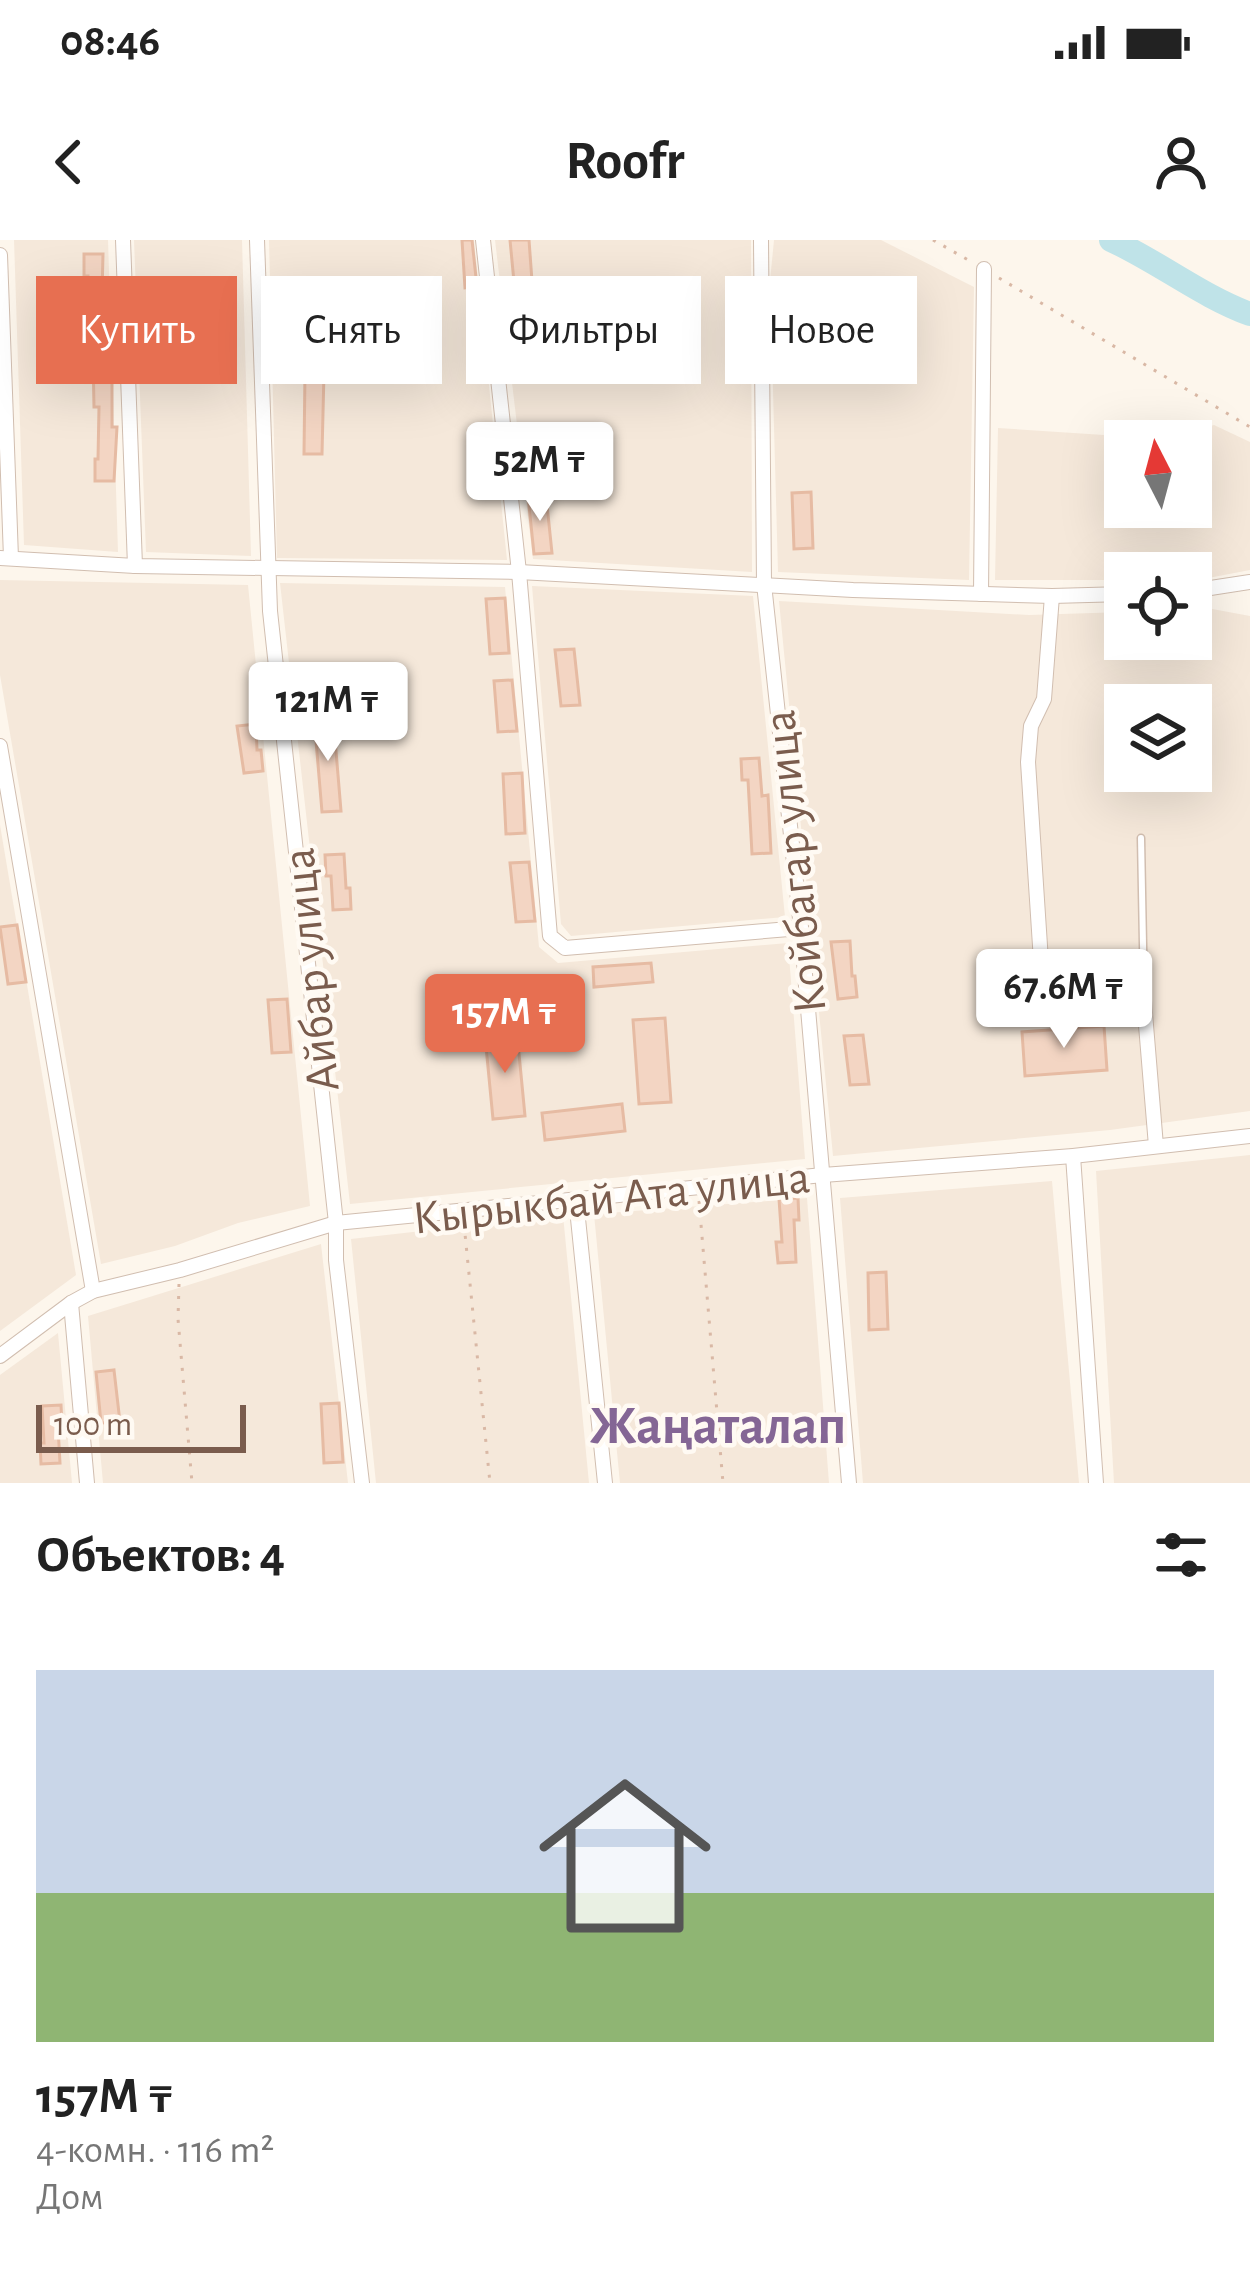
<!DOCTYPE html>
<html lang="ru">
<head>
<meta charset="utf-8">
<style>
	body { margin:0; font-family:"Alegreya Sans",sans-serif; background:#f6f6f6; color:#222; height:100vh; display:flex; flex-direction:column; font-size:45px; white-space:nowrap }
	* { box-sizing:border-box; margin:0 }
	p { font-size:39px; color:#767676 }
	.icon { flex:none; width:66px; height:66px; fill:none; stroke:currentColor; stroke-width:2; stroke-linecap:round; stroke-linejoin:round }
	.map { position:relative; height:1243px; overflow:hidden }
	.side { display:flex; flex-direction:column; background:#fff; flex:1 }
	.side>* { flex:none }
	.banner { position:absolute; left:36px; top:36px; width:1179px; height:108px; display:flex; gap:24px }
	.needle { width:78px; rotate:354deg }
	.tools { position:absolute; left:1104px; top:180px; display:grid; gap:24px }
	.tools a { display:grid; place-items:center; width:108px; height:108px; border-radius:0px; background:#fff; box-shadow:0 12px 48px #0002; font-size:60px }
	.scale { position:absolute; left:36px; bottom:30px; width:210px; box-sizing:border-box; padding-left:12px; border:6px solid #7a5c4d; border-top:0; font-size:33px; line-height:42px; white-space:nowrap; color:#7a5c4d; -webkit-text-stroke:9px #fffaf3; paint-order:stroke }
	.price { position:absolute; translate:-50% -102px; padding:0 27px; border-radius:12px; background:#fff; color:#222; font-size:39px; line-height:78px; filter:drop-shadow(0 3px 6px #0008) }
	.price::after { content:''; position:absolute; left:50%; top:72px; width:36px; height:27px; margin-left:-18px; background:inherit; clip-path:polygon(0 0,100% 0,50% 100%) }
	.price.current { background:#e76f51; color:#fff }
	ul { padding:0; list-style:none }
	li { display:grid; align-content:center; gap:24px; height:636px; padding:0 36px }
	li span { display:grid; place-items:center; height:372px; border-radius:0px; color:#555 }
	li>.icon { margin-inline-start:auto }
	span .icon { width:216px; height:216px; fill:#fffc; stroke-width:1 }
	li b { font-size:51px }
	h2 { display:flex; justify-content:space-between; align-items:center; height:144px; padding:0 36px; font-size:51px }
	.chip { padding:0 42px; border-radius:0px; background:#fff; box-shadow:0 12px 48px #0002; font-size:42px; line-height:108px }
	.chip.current { background:#e76f51; color:#fff }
	.status { display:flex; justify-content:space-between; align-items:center; height:84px; padding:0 60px; background:#fff; direction:ltr }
	.status svg { height:33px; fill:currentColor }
	header { display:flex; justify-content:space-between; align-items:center; height:156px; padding:0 36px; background:#fff; font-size:54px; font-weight:700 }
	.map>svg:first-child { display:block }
	.residential { fill:#f5e8da; fill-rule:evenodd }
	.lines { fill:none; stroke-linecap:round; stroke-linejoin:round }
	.river { stroke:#bfe3e8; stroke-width:24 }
	.building { fill:#f3d5c3; stroke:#e6bba3; stroke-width:3 }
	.lane-casing { stroke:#d1beb0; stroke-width:9 }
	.street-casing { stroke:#d1beb0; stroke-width:16 }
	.path { stroke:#d9b8a5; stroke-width:3; stroke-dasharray:3 9; stroke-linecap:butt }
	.lane { stroke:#fff; stroke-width:6 }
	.street { stroke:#fff; stroke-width:14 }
	.labels { text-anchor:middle; stroke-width:9; stroke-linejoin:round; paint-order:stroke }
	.street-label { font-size:48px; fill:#7a5c4d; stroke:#fffaf3 }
	.quarter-label { font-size:54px; font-weight:bold; fill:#846695; stroke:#fffaf3 }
</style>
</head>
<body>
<div class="status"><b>08:46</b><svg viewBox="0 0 49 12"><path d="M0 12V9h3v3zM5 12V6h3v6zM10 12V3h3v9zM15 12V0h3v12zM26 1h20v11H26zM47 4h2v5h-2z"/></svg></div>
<header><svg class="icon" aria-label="back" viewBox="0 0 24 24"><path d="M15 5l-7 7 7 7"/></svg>Roofr<svg class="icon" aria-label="person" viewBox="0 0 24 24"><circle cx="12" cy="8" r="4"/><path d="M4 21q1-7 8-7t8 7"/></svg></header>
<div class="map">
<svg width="1250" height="1243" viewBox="0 0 1250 1243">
	<rect width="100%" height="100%" fill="#fdf6ec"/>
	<g class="residential">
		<polygon points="14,0 108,0 118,312 24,305"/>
		<polygon points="134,0 242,0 251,316 146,312"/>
		<polygon points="269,0 474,0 507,320 277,318"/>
		<polygon points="495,0 751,0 752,332 533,319"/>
		<polygon points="774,0 881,0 974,47 969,340 778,332 770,41"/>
		<path d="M1214,185L1250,202V330L1198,340H1191V333H1125V340H995L998,188L1165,199ZM1125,201H1191V267H1125Z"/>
		<polygon points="0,340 248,345 310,966 238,983 175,1006 101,1024 0,435"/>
		<polygon points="280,343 505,347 539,707 558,723 788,703 805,919 350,964"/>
		<polygon points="532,346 753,356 785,677 571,696 561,684"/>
		<path d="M779,361L1029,375L1125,372V399H1191V369L1207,368L1250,376V871L1110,890L833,916ZM1125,465H1191V531H1125Z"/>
		<polygon points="0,585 76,1035 0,1091"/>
		<polygon points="1250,915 1250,1243 1114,1243 1096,931"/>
		<polygon points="1052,941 1079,1243 863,1243 840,958"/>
		<polygon points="807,958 829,1243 620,1243 594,974"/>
		<polygon points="563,975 589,1243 376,1243 351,999"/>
		<polygon points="321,1004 348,1243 103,1243 88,1076"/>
		<polygon points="58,1093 72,1243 0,1243 0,1135"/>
	</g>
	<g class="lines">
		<path class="river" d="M1111,0C1159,22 1201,56 1250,74"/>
	</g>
	<g class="building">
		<polygon points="462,0 472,0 477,47 465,48"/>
		<polygon points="510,0 529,0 532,41 514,42"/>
		<polygon points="84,14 103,14 102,54 107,54 107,76 88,76 88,36 84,36"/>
		<polygon points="537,80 539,131 520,132 519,81"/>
		<polygon points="93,115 112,116 112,187 117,187 114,241 95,241 95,219 98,219 99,167 94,167"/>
		<polygon points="305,132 324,132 322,214 304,214"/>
		<polygon points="811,252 813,308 794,309 792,253"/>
		<polygon points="546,255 552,313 534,314 528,256"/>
		<polygon points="505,358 509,413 490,414 486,359"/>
		<polygon points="574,409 580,465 561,466 555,410"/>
		<polygon points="512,440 517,491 498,492 494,441"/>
		<polygon points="333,475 341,571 322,572 314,477"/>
		<polygon points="256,484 257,510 261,510 263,531 244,533 237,486"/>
		<polygon points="759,518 762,556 768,555 771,613 752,614 748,540 742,540 741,519"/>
		<polygon points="522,533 525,593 506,594 503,534"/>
		<polygon points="344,614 346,648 350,648 351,669 333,670 331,636 326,636 325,615"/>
		<polygon points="529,622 535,681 516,682 510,623"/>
		<polygon points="17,685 26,742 8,744 0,687"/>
		<polygon points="850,701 852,736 855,736 857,757 838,759 831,702"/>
		<polygon points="651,723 653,742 594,747 593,727"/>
		<polygon points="287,759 291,812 272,813 268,760"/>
		<polygon points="665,778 671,862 639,864 633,780"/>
		<polygon points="1104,786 1107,830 1025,836 1022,792"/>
		<polygon points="517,793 525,876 493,879 485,796"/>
		<polygon points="863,795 869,844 850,845 844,796"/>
		<polygon points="622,864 625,891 545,900 542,873"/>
		<polygon points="798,958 799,980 794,980 796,1022 778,1023 776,1002 782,1002 779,959"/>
		<polygon points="886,1032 888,1089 869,1090 868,1033"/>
		<polygon points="114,1130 120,1182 101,1183 96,1132"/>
		<polygon points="339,1163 343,1222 324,1223 321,1164"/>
		<polygon points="61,1165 62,1186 58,1187 60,1223 41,1224 40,1203 44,1203 42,1166"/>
	</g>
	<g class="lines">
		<defs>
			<polyline id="lane" points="1141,598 1144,758"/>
			<g id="street">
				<polyline points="123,0 135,326"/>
				<polyline points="257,0 270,371 336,983 336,1020 362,1243"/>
				<polyline points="483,0 519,332 550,696 565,708 801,688"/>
				<polyline points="761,0 764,344 801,688 849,1243"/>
				<polyline points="0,15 11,318"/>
				<polyline points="0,318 135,326 519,332 853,350 1052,356 1125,354"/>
				<polyline points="1191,351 1250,342"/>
				<polyline points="981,354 984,29"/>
				<polyline points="1052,356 1044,459 1031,486 1028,522 1044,767 1144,761 1156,906"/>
				<polyline points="0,506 93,1051"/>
				<polyline points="1073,916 1096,1243"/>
				<polyline points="576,959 605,1243"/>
				<polyline points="71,1063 87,1243"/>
				<polyline points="0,1116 71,1063 93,1051 180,1030 336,983 823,935 1073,916 1250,896"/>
			</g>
		</defs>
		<use href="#lane" class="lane-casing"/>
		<use href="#street" class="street-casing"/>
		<g class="path">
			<polyline points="933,0 970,21"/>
			<polyline points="999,38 1250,187"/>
			<polyline points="699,961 723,1243"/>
			<polyline points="464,984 490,1243"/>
			<polyline points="179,1044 178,1079 192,1243"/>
		</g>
		<use href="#lane" class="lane"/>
		<use href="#street" class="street"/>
	</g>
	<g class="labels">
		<g class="street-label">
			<text transform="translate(793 622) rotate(-96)" y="17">Койбагар улица</text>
			<text transform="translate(309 730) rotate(-96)" y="17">Айбар улица</text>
			<text transform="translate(611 956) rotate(-6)" y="17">Кырыкбай Ата улица</text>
		</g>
		<g class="quarter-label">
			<text x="718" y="1203">Жаңаталап</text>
		</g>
	</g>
</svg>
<div class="tools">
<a><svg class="needle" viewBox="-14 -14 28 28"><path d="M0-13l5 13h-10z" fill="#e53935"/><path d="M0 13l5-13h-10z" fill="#767676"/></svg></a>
<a><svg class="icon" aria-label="locate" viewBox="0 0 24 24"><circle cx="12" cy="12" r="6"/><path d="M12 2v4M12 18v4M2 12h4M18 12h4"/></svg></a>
<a><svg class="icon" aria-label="layers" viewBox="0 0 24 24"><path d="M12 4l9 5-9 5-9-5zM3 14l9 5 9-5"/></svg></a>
</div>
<div class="scale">100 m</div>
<b class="price" style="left:540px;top:284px">52M ₸</b>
<b class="price" style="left:328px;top:524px">121M ₸</b>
<b class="price" style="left:1064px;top:811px">67.6M ₸</b>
<b class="price current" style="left:505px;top:836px">157M ₸</b>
<div class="banner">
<a class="chip current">Купить</a>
<a class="chip">Снять</a>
<a class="chip">Фильтры</a>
<a class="chip">Новое</a>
</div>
</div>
<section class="side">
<h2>Объектов: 4<svg class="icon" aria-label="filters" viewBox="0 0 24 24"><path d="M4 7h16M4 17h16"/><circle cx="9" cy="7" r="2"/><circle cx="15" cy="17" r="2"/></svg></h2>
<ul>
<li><span style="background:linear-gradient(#c9d6e8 60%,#8fb573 0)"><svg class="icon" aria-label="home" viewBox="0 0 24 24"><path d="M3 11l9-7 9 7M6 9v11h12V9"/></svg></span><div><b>157M ₸</b><p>4-комн. · 116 m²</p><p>Дом</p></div></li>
</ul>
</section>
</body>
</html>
